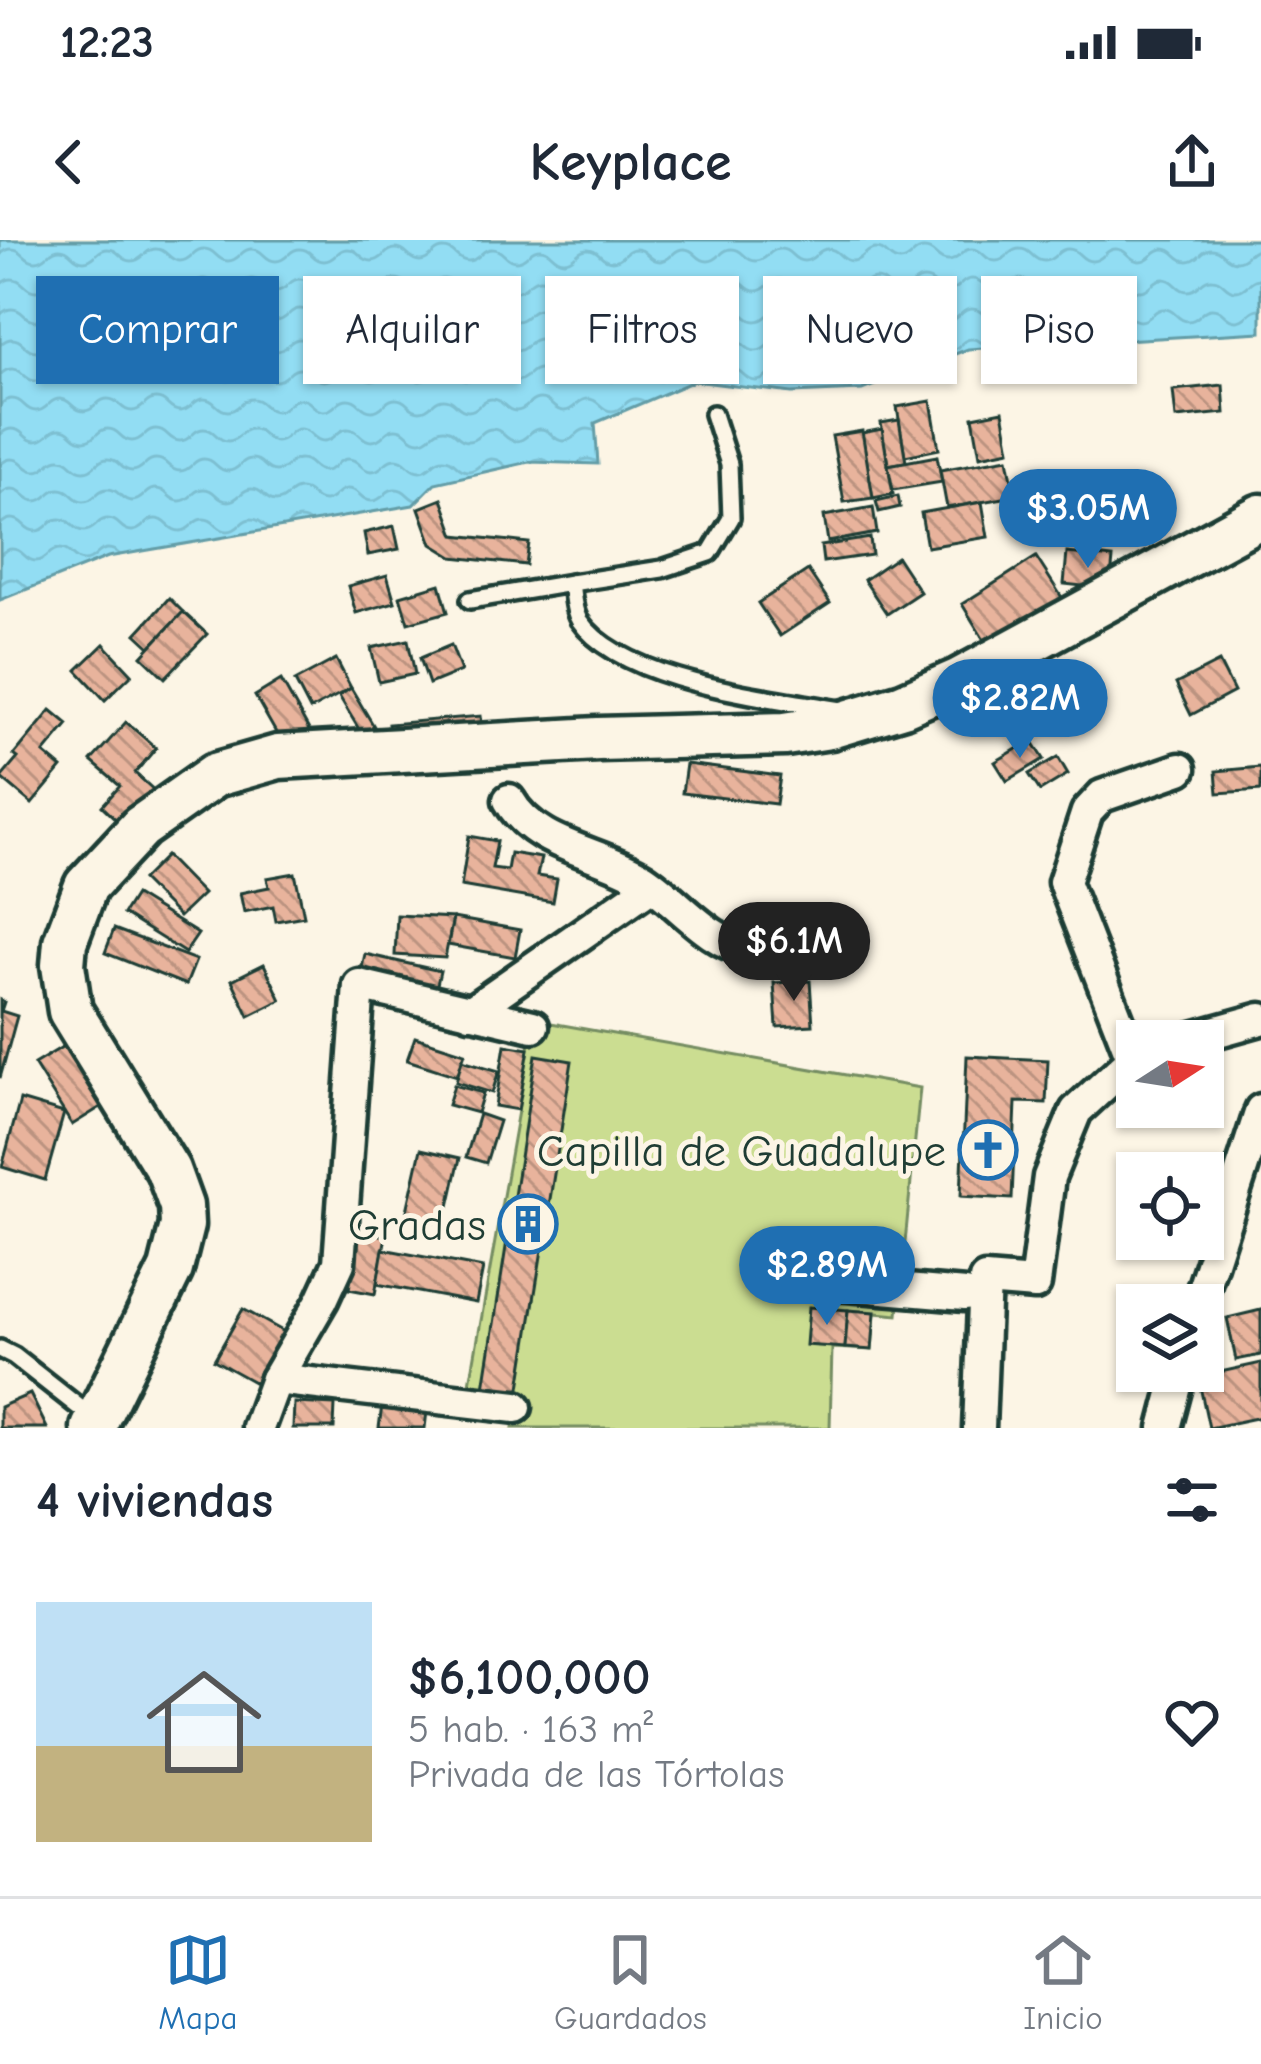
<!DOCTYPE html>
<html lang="es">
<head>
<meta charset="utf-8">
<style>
	body { margin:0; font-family:"Comic Neue",sans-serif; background:#f6f6f7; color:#1f2937; height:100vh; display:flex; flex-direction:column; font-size:45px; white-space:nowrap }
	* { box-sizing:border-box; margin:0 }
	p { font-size:39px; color:#747a83 }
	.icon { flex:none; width:66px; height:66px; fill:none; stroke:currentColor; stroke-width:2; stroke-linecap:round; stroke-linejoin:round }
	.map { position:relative; height:1188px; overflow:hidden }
	.drawer { display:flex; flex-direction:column; background:#fff; flex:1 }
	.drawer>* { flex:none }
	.banner { position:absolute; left:36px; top:36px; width:1191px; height:108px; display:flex; gap:24px }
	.needle { width:78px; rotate:78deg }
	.controls { position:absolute; left:1116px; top:780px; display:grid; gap:24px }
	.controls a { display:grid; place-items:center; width:108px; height:108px; border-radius:0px; background:#fff; box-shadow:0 3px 9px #0004; font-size:60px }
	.price { position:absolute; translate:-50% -102px; padding:0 27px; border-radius:42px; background:#1f6fb2; color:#fff; font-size:39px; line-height:78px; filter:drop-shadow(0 3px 6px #0008) }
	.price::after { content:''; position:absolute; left:50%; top:72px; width:36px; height:27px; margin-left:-18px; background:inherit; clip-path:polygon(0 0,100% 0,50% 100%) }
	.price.active { background:#222; color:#fff }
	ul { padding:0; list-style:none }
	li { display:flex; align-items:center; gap:36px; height:300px; padding:0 36px }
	li span { display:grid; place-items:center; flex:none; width:336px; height:240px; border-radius:0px; color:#555 }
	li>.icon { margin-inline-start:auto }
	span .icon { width:144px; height:144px; fill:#fffc; stroke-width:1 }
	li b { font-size:51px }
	h2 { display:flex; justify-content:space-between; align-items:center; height:144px; padding:0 36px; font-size:51px }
	.tag { padding:0 42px; border-radius:0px; background:#fff; box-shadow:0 3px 9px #0004; font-size:42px; line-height:108px }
	.tag.active { background:#1f6fb2; color:#fff }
	.status { display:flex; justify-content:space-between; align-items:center; height:84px; padding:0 60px; background:#fff; direction:ltr }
	.status svg { height:33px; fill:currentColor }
	header { display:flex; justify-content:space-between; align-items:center; height:156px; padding:0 36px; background:#fff; font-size:54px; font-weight:700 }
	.menu { display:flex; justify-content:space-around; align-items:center; height:168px; border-top:3px solid #e0e1e3; background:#fff; font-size:33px; color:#747a83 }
	.menu a { display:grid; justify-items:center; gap:6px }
	.menu .active { color:#1f6fb2 }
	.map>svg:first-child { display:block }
	.pitch { fill:#cbdd91; stroke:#758d62; stroke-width:3 }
	.water { fill:url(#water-waves); stroke:#649da7; stroke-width:3 }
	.building { fill:url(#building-back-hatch); stroke:#1f3d34; stroke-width:3 }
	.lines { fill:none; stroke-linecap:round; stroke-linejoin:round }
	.lane-casing { stroke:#1f3d34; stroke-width:24 }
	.street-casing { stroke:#1f3d34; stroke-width:39 }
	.secondary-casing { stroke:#1f3d34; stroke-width:51 }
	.lane { stroke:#fcf5e5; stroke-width:15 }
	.street { stroke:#fcf5e5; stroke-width:30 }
	.secondary { stroke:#fcf5e5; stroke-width:42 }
	.labels { text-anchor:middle; stroke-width:10; stroke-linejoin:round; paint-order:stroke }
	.poi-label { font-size:45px; fill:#1f3d34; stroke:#fcf5e5; text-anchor:end }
</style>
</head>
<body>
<div class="status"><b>12:23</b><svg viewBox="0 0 49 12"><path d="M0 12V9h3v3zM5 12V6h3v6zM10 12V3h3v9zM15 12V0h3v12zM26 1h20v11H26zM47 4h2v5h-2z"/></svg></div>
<header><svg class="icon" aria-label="back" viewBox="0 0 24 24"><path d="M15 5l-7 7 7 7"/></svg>Keyplace<svg class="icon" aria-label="share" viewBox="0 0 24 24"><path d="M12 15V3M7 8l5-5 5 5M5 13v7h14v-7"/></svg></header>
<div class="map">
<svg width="1261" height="1188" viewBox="0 0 1261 1188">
	<defs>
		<pattern id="water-waves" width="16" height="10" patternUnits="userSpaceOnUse" patternTransform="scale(3)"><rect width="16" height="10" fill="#92ddf3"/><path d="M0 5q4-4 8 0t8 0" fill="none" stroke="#7dbfd1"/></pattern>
		<pattern id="building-back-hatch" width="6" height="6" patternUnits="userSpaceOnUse" patternTransform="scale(3)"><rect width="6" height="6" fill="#e8b39c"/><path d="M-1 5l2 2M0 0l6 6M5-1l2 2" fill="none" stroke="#bb9380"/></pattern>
	</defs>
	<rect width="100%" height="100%" fill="#fcf5e5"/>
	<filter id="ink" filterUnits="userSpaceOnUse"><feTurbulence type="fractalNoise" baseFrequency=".00833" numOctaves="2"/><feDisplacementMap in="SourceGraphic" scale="24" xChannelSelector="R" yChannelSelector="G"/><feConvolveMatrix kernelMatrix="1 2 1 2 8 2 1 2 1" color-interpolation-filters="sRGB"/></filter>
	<g filter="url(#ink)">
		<polygon class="pitch" points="534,780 920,848 898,1075 875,1073 872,1110 832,1108 830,1188 513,1188 516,1167 469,1149"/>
		<polygon class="water" points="0,0 1261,0 1261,92 968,109 862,150 792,153 694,141 595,183 598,224 529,222 435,243 413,265 108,317 0,360"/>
		<g class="building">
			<polygon points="1223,145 1225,173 1176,178 1173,150"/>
			<polygon points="931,161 939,209 905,216 897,167"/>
			<polygon points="1003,171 1010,210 980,216 973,177"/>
			<polygon points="899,180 906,222 888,225 881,183"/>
			<polygon points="882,189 893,254 873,258 862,193"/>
			<polygon points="862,191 873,258 844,262 832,196"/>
			<polygon points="937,216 942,242 893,250 888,225"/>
			<polygon points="1008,218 1015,256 947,268 940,230"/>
			<polygon points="898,256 900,267 879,272 876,261"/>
			<polygon points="442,259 455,295 529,303 526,325 453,317 432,304 419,268"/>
			<polygon points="982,262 988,297 927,307 921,273"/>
			<polygon points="873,267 877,293 828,302 824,276"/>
			<polygon points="394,286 399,309 368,315 364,293"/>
			<polygon points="870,298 872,315 823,322 821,306"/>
			<polygon points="1067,313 1113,318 1110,349 1064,344"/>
			<polygon points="897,317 920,352 887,374 864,340"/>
			<polygon points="1036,317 1070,370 995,418 962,364"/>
			<polygon points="808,330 830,363 780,396 758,363"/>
			<polygon points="387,335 395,362 356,373 348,346"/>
			<polygon points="440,344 448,372 408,383 400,356"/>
			<polygon points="169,358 183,372 150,407 136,394"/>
			<polygon points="183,372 207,394 165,438 142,416"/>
			<polygon points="408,400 415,434 379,442 371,408"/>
			<polygon points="104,404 132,434 105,460 77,430"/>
			<polygon points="451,405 461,431 429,444 420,418"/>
			<polygon points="336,419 351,448 310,470 295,441"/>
			<polygon points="1219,422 1234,452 1191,475 1176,444"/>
			<polygon points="281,440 309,490 283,505 255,456"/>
			<polygon points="351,448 375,488 363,496 339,456"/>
			<polygon points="51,470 68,484 44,513 62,528 32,564 1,538 18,518 14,515"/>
			<polygon points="481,476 483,493 390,501 388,484"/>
			<polygon points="126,482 156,508 135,533 156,552 124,587 102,566 120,546 91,521"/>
			<polygon points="1032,500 1044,519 1007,541 995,522"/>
			<polygon points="1058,517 1068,534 1040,551 1029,534"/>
			<polygon points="686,524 780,536 776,564 682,553"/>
			<polygon points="1261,527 1261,550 1218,553 1216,531"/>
			<polygon points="469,596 497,601 492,628 507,630 510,613 541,618 537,636 557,639 553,662 461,646"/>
			<polygon points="166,616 203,654 179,677 142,640"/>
			<polygon points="295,633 304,676 276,681 273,666 244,672 240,653 269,647 267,638"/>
			<polygon points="135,655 198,694 185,713 123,674"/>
			<polygon points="762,672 809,682 800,725 753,716"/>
			<polygon points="397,675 453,678 445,718 395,715"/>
			<polygon points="453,678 520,690 515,717 448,705"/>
			<polygon points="114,689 196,720 186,745 105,713"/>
			<polygon points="365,714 440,731 434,758 359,741"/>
			<polygon points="264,724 281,760 249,776 232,740"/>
			<polygon points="810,741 813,785 777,787 774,743"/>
			<polygon points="0,760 4,762 1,771 17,776 0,838"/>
			<polygon points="415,797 465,813 457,836 407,820"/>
			<polygon points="67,804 104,865 72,885 34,824"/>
			<polygon points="505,805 529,809 518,870 495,866"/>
			<polygon points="536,815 572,821 519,1154 484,1148"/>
			<polygon points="967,816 1048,820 1046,863 1016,862 1012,959 961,956"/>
			<polygon points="462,820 499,831 492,853 456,842"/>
			<polygon points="454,845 483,853 477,873 448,865"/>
			<polygon points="20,860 64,873 45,940 2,927"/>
			<polygon points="479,874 499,881 486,923 466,917"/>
			<polygon points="421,909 460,918 445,984 406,975"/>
			<polygon points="359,991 386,996 375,1054 349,1049"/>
			<polygon points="383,1009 483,1028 476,1063 377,1044"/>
			<polygon points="809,1067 848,1070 845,1108 806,1105"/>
			<polygon points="243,1069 288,1094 259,1145 214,1120"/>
			<polygon points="848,1070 875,1072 872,1110 845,1108"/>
			<polygon points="1261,1070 1261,1115 1236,1120 1227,1078"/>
			<polygon points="1261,1123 1261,1177 1209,1188 1198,1137"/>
			<polygon points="30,1154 47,1188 0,1188 0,1167"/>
			<polygon points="294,1163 335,1165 334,1188 293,1188"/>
			<polygon points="382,1165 427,1171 425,1188 379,1188"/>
		</g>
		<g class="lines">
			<defs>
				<g id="lane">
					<polyline points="571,343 662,329 710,313 731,278 729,224 713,174"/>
					<path d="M470,360L571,343C573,355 573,370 579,380C622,443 769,457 841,470"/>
					<polyline points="0,1109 14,1116 94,1179"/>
				</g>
				<g id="street">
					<path d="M509,560C535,607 600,611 643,638C678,661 708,703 750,710"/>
					<polyline points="470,772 652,645"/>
					<polyline points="1182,801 1261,779"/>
					<polyline points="1132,817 1064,642 1087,572 1102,556 1180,529"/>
					<polyline points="812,1042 965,1055"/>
					<polyline points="1198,1065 1261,870"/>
					<polyline points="276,1139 516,1167"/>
					<polyline points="258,1188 276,1139 322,1060 339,1023 359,745 533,786"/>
					<polyline points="979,1188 985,1040 1035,1044 1049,937 1076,871 1137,815"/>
					<polyline points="1165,1188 1180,1131"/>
				</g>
				<polyline id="secondary" points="93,1188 171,1029 182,985 181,966 168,930 70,771 63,725 65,702 86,646 141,587 215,535 278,517 598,499 785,494 830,487 903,465 960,440 1261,276"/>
			</defs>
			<use href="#lane" class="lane-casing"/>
			<use href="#street" class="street-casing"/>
			<use href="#secondary" class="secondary-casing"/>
			<use href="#lane" class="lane"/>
			<use href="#street" class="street"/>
			<use href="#secondary" class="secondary"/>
		</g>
	</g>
	<defs>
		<symbol id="church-ring" viewBox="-11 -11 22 22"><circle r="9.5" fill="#fcf5e5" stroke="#1f6fb2" stroke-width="1.5"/><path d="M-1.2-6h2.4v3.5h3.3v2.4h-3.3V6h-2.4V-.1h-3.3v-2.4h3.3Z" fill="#1f6fb2"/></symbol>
		<symbol id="building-ring" viewBox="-11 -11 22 22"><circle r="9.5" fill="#fcf5e5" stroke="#1f6fb2" stroke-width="1.5"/><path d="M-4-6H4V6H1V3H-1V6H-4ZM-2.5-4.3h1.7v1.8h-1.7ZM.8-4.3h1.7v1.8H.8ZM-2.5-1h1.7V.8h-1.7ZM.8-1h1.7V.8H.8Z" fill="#1f6fb2"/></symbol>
	</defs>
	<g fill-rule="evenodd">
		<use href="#church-ring" x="955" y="877" width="66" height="66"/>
		<use href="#building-ring" x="495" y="951" width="66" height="66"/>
	</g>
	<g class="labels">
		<g class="poi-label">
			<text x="946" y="926">Capilla de Guadalupe</text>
			<text x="486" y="1000">Gradas</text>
		</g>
	</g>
</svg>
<div class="controls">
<a><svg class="needle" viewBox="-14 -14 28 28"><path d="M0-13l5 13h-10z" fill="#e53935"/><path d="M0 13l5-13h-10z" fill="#747a83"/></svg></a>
<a><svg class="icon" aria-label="locate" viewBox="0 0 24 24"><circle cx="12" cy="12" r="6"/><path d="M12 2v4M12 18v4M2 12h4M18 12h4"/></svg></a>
<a><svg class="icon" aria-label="layers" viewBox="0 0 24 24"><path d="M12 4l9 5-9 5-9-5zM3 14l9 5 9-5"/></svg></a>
</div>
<b class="price" style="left:1088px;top:331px">$3.05M</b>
<b class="price" style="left:1020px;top:521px">$2.82M</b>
<b class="price active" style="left:794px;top:764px">$6.1M</b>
<b class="price" style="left:827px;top:1088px">$2.89M</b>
<div class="banner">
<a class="tag active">Comprar</a>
<a class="tag">Alquilar</a>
<a class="tag">Filtros</a>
<a class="tag">Nuevo</a>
<a class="tag">Piso</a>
</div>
</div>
<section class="drawer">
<h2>4 viviendas<svg class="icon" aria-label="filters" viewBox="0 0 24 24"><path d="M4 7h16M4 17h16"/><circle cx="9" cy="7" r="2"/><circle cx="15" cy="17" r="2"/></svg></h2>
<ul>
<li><span style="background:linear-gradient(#bfe0f5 60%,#c2b280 0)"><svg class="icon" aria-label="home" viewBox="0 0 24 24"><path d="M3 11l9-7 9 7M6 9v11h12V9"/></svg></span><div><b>$6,100,000</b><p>5 hab. · 163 m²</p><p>Privada de las Tórtolas</p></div><svg class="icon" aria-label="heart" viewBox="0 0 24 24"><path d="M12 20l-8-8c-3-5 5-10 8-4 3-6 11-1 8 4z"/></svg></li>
</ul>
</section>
<nav class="menu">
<a class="active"><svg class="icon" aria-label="map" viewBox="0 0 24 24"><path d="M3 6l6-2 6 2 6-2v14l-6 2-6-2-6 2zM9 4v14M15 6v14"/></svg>Mapa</a>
<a><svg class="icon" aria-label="saved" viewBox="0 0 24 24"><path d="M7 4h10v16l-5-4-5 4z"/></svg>Guardados</a>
<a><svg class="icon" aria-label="home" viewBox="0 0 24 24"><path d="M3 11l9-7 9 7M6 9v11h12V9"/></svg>Inicio</a>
</nav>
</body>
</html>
